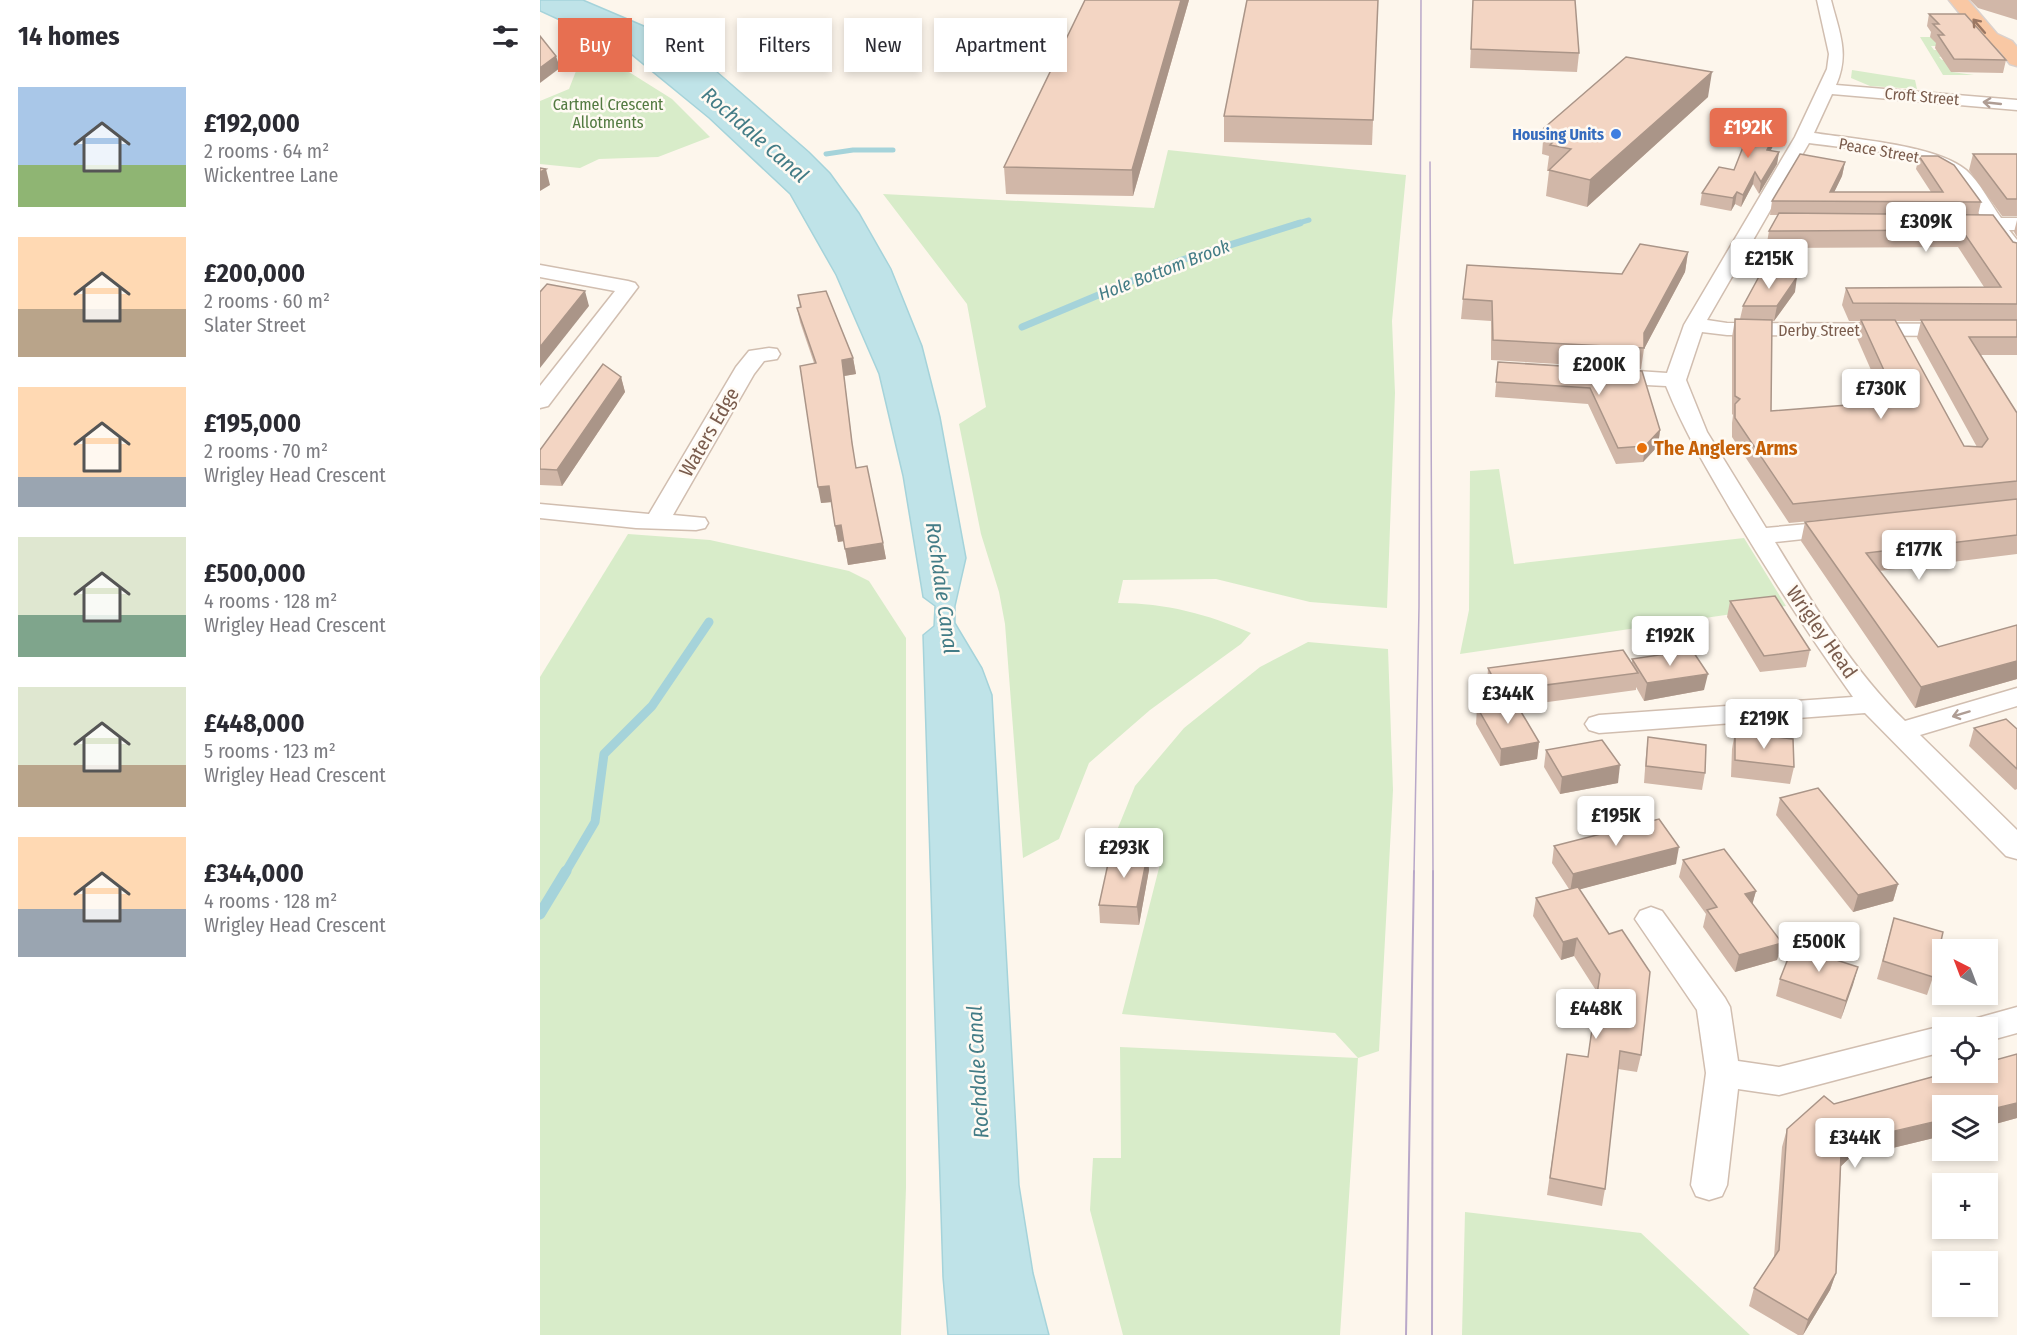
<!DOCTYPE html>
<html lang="en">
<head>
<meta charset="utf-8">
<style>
	body { margin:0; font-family:"Fira Sans Condensed",sans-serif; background:#f2f2f3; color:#2b2b33; height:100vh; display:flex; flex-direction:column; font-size:22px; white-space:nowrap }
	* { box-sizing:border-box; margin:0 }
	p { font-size:20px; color:#7c7c81 }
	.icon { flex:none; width:33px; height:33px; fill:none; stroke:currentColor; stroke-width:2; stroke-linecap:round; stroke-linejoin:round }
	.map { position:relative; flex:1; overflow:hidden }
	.panel { display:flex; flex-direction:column; background:#fff; width:540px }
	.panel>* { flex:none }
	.hud { position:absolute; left:18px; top:18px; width:570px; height:54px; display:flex; gap:12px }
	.needle { width:39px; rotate:318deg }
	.tools { position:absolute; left:1392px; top:939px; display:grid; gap:12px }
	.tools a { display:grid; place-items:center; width:66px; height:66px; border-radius:0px; background:#fff; box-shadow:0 3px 9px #0003; font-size:30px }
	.price { position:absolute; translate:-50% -51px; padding:0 14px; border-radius:6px; background:#fff; color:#222; font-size:20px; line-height:39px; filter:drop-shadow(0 2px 3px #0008) }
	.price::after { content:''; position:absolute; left:50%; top:36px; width:18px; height:14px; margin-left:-9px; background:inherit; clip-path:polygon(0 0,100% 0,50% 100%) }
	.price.current { background:#e76f51; color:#fff }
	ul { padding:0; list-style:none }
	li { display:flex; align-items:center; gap:18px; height:150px; padding:0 18px }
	li span { display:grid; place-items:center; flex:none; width:168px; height:120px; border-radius:0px; color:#555 }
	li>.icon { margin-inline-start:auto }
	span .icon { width:72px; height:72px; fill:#fffc; stroke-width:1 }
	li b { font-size:26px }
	h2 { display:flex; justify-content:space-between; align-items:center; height:72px; padding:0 18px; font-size:26px }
	.tag { padding:0 21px; border-radius:0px; background:#fff; box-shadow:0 3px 9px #0003; font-size:21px; line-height:54px }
	.tag.current { background:#e76f51; color:#fff }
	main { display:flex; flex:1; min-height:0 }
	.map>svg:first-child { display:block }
	.green { fill:#d8ecc9 }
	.water { fill:#bfe3e8; stroke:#a5d3da; stroke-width:1.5 }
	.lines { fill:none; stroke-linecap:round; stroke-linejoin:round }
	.stream-far3 { stroke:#a5d3da; stroke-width:5 }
	.stream-far2 { stroke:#a5d3da; stroke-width:7 }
	.stream-far1 { stroke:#a5d3da; stroke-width:9 }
	.stream { stroke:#a5d3da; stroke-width:11 }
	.minor-casing { stroke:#d1beb0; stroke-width:3 }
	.trunk-casing { stroke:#dad1cd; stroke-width:3 }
	.minor { fill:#fff; fill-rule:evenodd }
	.trunk { fill:#f9c8a4; fill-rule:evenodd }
	.tram-far1 { stroke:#b9a8c9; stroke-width:1.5 }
	.tram { stroke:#b9a8c9; stroke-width:2 }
	.wall { fill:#d1b7a8; fill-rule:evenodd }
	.shaded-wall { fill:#aa9588 }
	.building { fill:#f3d5c3; stroke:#aa9588; stroke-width:1.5 }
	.oneway { stroke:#9a7763 }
	.oneway2 { stroke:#af9d94 }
	.shop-dot { fill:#3f7fe0; stroke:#fffaf3; stroke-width:2 }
	.food-dot { fill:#e8710a; stroke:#fffaf3; stroke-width:2 }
	.labels { text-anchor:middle; stroke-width:5; stroke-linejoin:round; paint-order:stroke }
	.far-street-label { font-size:16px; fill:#7a5c4d; stroke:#fffaf3 }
	.far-park-label { font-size:16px; fill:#537a41; stroke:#fffaf3 }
	.far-shop-label { font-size:16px; font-weight:bold; fill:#366cbe; stroke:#fffaf3; text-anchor:end }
	.far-water-label { font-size:18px; font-style:italic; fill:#437c86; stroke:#fffaf3 }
	.street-label { font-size:20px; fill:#7a5c4d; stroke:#fffaf3 }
	.food-label { font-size:20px; font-weight:bold; fill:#c56008; stroke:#fffaf3; text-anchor:start }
	.water-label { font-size:21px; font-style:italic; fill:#437c86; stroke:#fffaf3 }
</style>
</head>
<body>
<main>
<section class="panel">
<h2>14 homes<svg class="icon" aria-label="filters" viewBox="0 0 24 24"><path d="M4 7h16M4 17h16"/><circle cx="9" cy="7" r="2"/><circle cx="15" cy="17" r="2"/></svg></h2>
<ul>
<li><span style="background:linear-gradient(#a9c7e8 65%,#8fb573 0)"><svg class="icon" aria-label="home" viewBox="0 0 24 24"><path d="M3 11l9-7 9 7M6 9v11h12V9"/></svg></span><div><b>£192,000</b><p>2 rooms · 64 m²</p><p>Wickentree Lane</p></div></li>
<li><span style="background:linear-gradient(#ffd9b3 60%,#b9a48a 0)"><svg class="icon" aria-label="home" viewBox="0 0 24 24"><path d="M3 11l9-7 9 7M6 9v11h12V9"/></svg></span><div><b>£200,000</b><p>2 rooms · 60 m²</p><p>Slater Street</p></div></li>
<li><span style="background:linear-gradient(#ffd9b3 75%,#9aa5b1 0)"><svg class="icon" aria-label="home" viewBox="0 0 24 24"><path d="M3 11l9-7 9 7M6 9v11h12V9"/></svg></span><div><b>£195,000</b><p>2 rooms · 70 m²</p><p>Wrigley Head Crescent</p></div></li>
<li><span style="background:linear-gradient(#dfe7d0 65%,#7fa58c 0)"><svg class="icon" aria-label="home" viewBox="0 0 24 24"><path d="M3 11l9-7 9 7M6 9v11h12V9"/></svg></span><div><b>£500,000</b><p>4 rooms · 128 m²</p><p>Wrigley Head Crescent</p></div></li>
<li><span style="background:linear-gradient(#dfe7d0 65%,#b9a48a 0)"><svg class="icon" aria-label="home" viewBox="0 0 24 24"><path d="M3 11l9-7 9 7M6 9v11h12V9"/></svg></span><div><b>£448,000</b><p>5 rooms · 123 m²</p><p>Wrigley Head Crescent</p></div></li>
<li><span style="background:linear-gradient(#ffd9b3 60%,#9aa5b1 0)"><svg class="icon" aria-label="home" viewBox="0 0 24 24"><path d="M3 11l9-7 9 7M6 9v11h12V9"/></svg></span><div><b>£344,000</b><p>4 rooms · 128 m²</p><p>Wrigley Head Crescent</p></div></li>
</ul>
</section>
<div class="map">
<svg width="1477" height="1335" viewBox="0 0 1477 1335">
	<rect width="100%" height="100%" fill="#fdf6ec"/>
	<g class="green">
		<polygon points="1380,37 1392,37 1399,46 1391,46 1394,50 1401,50 1407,56 1399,57 1402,60 1409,60 1409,68 1412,72 1434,75 1403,75"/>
		<polygon points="73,62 132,99 170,137 118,157 59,159 40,168 0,164 0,101 29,89 38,66"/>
		<polygon points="1312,70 1375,80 1377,89 1330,86 1311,78"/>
		<path d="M628,150L866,175L852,321L855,393L847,608L770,602L676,579L583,580L578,603C626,603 667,614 711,633L701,644L610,710L549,763L519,839L483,858L465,624L459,592L441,534L419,424L446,407L427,304L343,194L614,208Z"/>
		<polygon points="959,469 974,564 1204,538 1246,606 920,654 929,610 930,471"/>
		<polygon points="88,534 170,540 309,571 329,581 366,638 366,1188 361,1335 0,1335 0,677"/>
		<polygon points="768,642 848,649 853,790 839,1051 818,1058 800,1335 583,1335 550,1210 553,1158 581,1158 580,1047 818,1058 795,1033 582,1014 620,864 567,855 595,786 644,728 720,667"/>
		<polygon points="925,1212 1101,1233 1210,1335 922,1335"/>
	</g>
	<polygon class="water" points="0,0 43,0 104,26 176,71 269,152 290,173 319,213 351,269 382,346 400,417 426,558 415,606 415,623 442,668 452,695 479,1185 493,1273 509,1335 408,1335 403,1277 383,635 394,626 395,606 383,597 363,476 339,374 296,275 250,194 169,118 87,51 0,11"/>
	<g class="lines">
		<g class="stream-far3">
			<polyline points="286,154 313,150 353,150"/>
			<polyline points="755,224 769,220"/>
		</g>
		<polyline class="stream-far2" points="482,327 642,260 760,223"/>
		<polyline class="stream-far1" points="25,873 55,822 64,754 112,706 169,622"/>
		<polyline class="stream" points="0,914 26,871"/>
		<defs>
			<g id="minor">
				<path d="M1277,0H1291C1299,32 1310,53 1296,85L1477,100V110L1292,94L1274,133C1313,139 1396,145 1426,170C1440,182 1450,203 1461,218H1477V230H1469L1477,240V260L1470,258L1450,230L1418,228L1416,224L1418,220L1442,218C1433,206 1424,187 1412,177C1380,151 1310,149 1269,143L1167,320L1187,323L1477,324V336L1187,335L1162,332L1146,380L1167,432L1226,528L1300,521L1309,523L1312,528L1309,533L1300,535L1235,542C1273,604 1313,670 1365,721L1477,688V706L1380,735L1477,830V859L1466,856L1325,713L1059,733L1049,730L1045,724L1049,718L1059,715L1313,697C1270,637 1230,575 1192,512C1167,469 1145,433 1126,386L1067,383L1059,381L1056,376L1059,371L1067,369L1127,373L1144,325L1255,137L1287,69L1289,54Z"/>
				<polygon points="0,265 88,281 95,283 98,287 8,406 0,408 0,386 75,291 0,277"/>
				<polygon points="229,348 237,349 240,354 237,359 224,361 214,374 133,515 165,518 168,523 165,528 156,530 96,528 0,518 0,504 109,514 196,367 209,351"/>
				<polygon points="1111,907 1122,911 1185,998 1190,1007 1198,1061 1239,1067 1402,1026 1407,1028 1402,1028 1402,1052 1239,1095 1198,1089 1187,1185 1182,1196 1169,1200 1156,1196 1151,1185 1166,1073 1157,1010 1095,919 1100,911"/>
				<polygon points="1477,1007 1477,1033 1448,1041 1448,1028 1429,1028 1434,1019"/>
			</g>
			<polygon id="trunk" points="1409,0 1428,0 1457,34 1472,41 1477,47 1477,66 1470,64 1458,49 1443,42"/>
		</defs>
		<use href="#minor" class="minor-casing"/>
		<use href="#trunk" class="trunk-casing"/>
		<use href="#minor" class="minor"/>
		<use href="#trunk" class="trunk"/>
		<g class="tram-far1">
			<polyline points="890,162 893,873"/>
			<polyline points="874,873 879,607 881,0"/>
		</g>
		<g class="tram">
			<polyline points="866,1335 874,871"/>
			<polyline points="892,1335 893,871"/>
		</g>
	</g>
	<g class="wall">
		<polygon points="545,0 649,0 593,196 466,194 464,167"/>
		<polygon points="838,0 832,145 684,142 684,116"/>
		<polygon points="933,0 1039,53 1037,72 930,68"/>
		<polygon points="1430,0 1477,0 1477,20 1438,8"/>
		<polygon points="1389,14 1466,60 1463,73 1411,72 1395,48 1396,43 1390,37 1391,32 1387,26"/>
		<polygon points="1168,97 1047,207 1006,196 1009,171 1007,171 1009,156 1002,154 1004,128"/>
		<polygon points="1242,128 1230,151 1239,152 1237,164 1219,194 1213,184 1201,207 1195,204 1191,211 1160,205 1162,193 1194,170"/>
		<polygon points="1433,154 1477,154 1477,216 1462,216 1429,170"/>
		<path d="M1379,156L1441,202L1438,215L1473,242L1477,243V355H1441L1477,413V554L1339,571L1398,647L1477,625V679L1375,708L1261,541L1265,522L1323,516L1249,523L1192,437V423L1193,415L1192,414V337L1195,319H1200L1203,306L1255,292L1234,321H1232L1231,411L1345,402L1317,338L1320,321H1309L1302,305L1306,288L1444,287L1418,247L1226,248L1229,231L1238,215H1230L1232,201L1305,162L1302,176L1294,192H1391L1376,169ZM1355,321H1381L1377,338L1437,447L1424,446Z"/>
		<polygon points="1477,220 1477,237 1474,232"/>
		<polygon points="1148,252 1145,272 1104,349 1101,369 951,360 951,321 921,319 923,299 1082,274"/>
		<polygon points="258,295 313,358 316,374 304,376 314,457 316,468 343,543 346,559 308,565 304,541 298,542 291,502 281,503 274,363 260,322 257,308 260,307"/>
		<polygon points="958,362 1102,371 1120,430 1118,446 1103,462 1076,464 1048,404 955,397"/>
		<polygon points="81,377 85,392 22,486 0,485 0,450"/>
		<polygon points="1190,601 1270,650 1266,667 1220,672 1187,617"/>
		<polygon points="1092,659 1164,690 1104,701 1096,687 1096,690 978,706 999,742 997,759 960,766 936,724 937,707 956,703 947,685 948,668 1092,663"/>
		<polygon points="1434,728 1477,729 1477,789 1475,790 1429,746"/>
		<polygon points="1195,732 1254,767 1250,784 1191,777 1192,749"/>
		<polygon points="1108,737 1165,773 1162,790 1104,783 1106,755"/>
		<polygon points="1006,750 1078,783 1020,794 1004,767"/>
		<polygon points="1240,798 1358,884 1353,901 1313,912 1236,815"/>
		<polygon points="1014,846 1136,864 1040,889 1101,1055 1097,1072 1078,1069 1065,1189 1062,1206 1007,1195 1027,1054 1048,1057 1057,992 1034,956 1021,960 993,916 996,898 1029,889 1012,863"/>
		<polygon points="1143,860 1216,891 1212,904 1242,943 1237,960 1195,972 1163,927 1166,914 1139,877"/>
		<polygon points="609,870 599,925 560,923 559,905"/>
		<polygon points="1354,918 1393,977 1387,995 1337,979"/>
		<polygon points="1318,967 1301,1019 1236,996 1240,979"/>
		<polygon points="1477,1054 1477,1118 1448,1126 1448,1106 1402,1106 1402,1136 1336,1152 1328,1140 1301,1166 1296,1273 1290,1290 1263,1335 1258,1335 1209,1306 1214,1288 1234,1257 1242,1147 1247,1129 1284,1096 1294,1104 1410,1072 1448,1072 1448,1062"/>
	</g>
	<g class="shaded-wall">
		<polygon points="641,0 649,0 593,196 592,170"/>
		<polygon points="16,56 20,68 0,83 0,68"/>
		<polygon points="1172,72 1168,97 1047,207 1050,180"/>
		<polygon points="1244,116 1242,128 1225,162 1227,150"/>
		<polygon points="1239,152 1237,164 1219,194 1221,182"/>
		<polygon points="1305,162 1302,176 1290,201 1290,192"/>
		<polygon points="6,169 10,185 0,191 0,172"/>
		<polygon points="1215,172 1213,184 1201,207 1203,195"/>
		<polygon points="1197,192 1195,204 1191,211 1193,198"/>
		<polygon points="1148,252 1145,272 1104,349 1104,333"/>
		<polygon points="1257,277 1255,292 1234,321 1237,306"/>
		<polygon points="45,291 49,306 0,368 0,347"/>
		<polygon points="313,358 316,374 304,376 314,459 302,360"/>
		<polygon points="81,377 85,392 22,486 17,470"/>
		<polygon points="1120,430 1118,446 1103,462 1105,446"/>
		<polygon points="289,486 292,502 281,503 278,487"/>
		<polygon points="301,525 304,541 298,542 295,526"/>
		<polygon points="343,543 346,559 308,565 305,549"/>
		<polygon points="1477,661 1477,679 1375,708 1381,687"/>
		<polygon points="1168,674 1164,690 1104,701 1107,683"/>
		<polygon points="999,742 997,759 960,766 961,749"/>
		<polygon points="1080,765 1078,783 1020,794 1022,777"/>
		<polygon points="1139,847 1136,864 1030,892 1033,874"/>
		<polygon points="608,852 609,870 599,925 597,907"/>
		<polygon points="1358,884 1353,901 1313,912 1318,895"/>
		<polygon points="1216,891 1211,909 1205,894"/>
		<polygon points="1037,938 1034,956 1021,960 1023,942"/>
		<polygon points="1242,943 1237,960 1195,972 1199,955"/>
		<polygon points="1318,967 1313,985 1301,1019 1306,1001"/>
		<polygon points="1477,1103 1477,1118 1448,1126 1448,1110"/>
		<polygon points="1402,1120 1402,1136 1336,1152 1342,1134"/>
		<polygon points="1334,1123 1328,1140 1296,1171 1301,1154"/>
		<polygon points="1296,1273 1290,1290 1263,1335 1268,1320"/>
	</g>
	<g class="building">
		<polygon points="545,0 641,0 592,170 464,167"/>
		<polygon points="707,0 838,0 833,120 684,116"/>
		<polygon points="933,0 1035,0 1039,53 931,49"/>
		<polygon points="1389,14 1425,14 1466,60 1414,59 1398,35 1404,35 1393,24 1399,24"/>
		<polygon points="0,36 16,56 0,68"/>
		<polygon points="1086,57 1172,72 1050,180 1009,170 1031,149 1010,145 1023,132 1004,128"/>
		<polygon points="1216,114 1244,116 1227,150 1239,152 1221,182 1215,172 1203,195 1197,192 1193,198 1162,193 1179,167 1194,170"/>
		<polygon points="1260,154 1305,162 1290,192 1403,192 1379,156 1398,156 1414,165 1441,202 1232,201"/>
		<polygon points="1433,154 1477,154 1477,199 1467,199"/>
		<polygon points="0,168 6,169 0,172"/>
		<polygon points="1239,213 1453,215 1473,242 1477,243 1477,304 1313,303 1306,288 1461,287 1422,230 1229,231"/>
		<polygon points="1100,244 1148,252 1104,333 1104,348 953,340 952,301 923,299 927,265 1082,274"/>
		<polygon points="1222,271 1257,277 1237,306 1203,306"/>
		<polygon points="7,284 45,291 0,347 0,292"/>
		<polygon points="286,291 313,358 302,360 312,443 316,468 327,466 343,543 305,549 301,525 295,526 289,486 278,487 260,366 276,363 257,308 261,307 258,295"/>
		<polygon points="1195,319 1232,320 1231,411 1358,401 1321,320 1355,320 1424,446 1442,447 1448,439 1381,320 1477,320 1477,337 1429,337 1477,413 1477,481 1253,504 1195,418 1195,404 1200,399 1195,396"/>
		<polygon points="958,362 1102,371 1120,430 1105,446 1078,448 1050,388 956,382"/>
		<polygon points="63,364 81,377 17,470 0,469 0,450"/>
		<polygon points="1477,499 1477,535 1326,553 1398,647 1477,625 1477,661 1381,687 1265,522"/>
		<polygon points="1235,596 1270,650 1224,656 1190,601"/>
		<polygon points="1083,650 1098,673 960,691 948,668"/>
		<polygon points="1152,650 1168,674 1107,683 1092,659"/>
		<polygon points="974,700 999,742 961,749 937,707"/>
		<polygon points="1466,719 1477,729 1477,769 1434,728"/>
		<polygon points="1195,732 1253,739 1254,767 1195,760"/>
		<polygon points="1108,737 1166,745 1165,773 1106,766"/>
		<polygon points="1062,740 1080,765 1022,777 1006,750"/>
		<polygon points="1278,788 1358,884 1318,895 1240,798"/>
		<polygon points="1119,819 1139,847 1033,874 1014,846"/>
		<polygon points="1184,849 1216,891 1205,894 1242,943 1199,955 1167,910 1177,907 1143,860"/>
		<polygon points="571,850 608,852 597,907 559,905"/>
		<polygon points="1038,887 1069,934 1082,930 1110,972 1101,1055 1080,1051 1065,1189 1010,1178 1027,1054 1048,1057 1060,974 1037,938 1023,942 996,898"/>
		<polygon points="1354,918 1403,932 1393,977 1343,961"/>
		<polygon points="1253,946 1318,967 1306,1001 1240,979"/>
		<polygon points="1477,1054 1477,1103 1448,1110 1448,1106 1402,1106 1402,1120 1342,1134 1334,1123 1301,1154 1296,1273 1268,1320 1214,1288 1239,1250 1247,1129 1284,1096 1294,1104 1410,1072 1448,1072 1448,1062"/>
	</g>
	<defs><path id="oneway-shaft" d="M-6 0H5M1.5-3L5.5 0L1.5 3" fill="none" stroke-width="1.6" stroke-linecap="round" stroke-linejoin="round" transform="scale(1.5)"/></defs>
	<use class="oneway" href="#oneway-shaft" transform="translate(1439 26) rotate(-131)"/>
	<g class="oneway2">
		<use href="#oneway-shaft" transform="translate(1452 103) rotate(-174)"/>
		<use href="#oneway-shaft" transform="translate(1421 714) rotate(163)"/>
	</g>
	<circle class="shop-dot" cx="1076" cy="134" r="6"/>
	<circle class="food-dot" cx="1102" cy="448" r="6"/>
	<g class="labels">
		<g class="far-street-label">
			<text transform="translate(1382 96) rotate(5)" y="6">Croft Street</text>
			<text transform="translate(1339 150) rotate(10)" y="6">Peace Street</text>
			<text x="1279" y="336">Derby Street</text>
		</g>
		<g class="far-park-label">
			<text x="68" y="110">Cartmel Crescent<tspan x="68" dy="18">Allotments</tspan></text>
		</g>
		<g class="far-shop-label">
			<text x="1064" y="140">Housing Units</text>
		</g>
		<g class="far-water-label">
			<text transform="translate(624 270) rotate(-21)" y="6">Hole Bottom Brook</text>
		</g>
		<g class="street-label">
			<text transform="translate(169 432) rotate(-60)" y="7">Waters Edge</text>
			<text transform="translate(1282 632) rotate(55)" y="7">Wrigley Head</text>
		</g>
		<g class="food-label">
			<text x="1114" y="455">The Anglers Arms</text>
		</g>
		<g class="water-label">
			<text transform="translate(215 135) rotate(41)" y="7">Rochdale Canal</text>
			<text transform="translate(402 588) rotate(82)" y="7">Rochdale Canal</text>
			<text transform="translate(438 1072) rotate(-93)" y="7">Rochdale Canal</text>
		</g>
	</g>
</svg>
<div class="tools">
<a><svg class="needle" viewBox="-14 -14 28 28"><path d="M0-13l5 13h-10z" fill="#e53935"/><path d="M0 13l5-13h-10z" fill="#7c7c81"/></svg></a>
<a><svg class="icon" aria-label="locate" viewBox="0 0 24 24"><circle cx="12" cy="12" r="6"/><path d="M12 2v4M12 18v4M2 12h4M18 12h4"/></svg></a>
<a><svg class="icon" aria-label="layers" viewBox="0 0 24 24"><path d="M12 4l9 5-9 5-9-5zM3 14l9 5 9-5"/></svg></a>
<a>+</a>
<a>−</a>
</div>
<b class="price current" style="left:1208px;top:159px">£192K</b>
<b class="price" style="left:1386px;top:253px">£309K</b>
<b class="price" style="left:1229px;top:290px">£215K</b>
<b class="price" style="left:1059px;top:396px">£200K</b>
<b class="price" style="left:1341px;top:420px">£730K</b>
<b class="price" style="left:1379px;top:581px">£177K</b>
<b class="price" style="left:1130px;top:667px">£192K</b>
<b class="price" style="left:968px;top:725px">£344K</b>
<b class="price" style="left:1224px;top:750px">£219K</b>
<b class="price" style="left:1076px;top:847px">£195K</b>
<b class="price" style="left:584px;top:879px">£293K</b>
<b class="price" style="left:1279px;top:973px">£500K</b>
<b class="price" style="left:1056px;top:1040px">£448K</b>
<b class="price" style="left:1315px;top:1169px">£344K</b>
<div class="hud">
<a class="tag current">Buy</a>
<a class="tag">Rent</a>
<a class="tag">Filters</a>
<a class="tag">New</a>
<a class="tag">Apartment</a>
</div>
</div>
</main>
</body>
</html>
